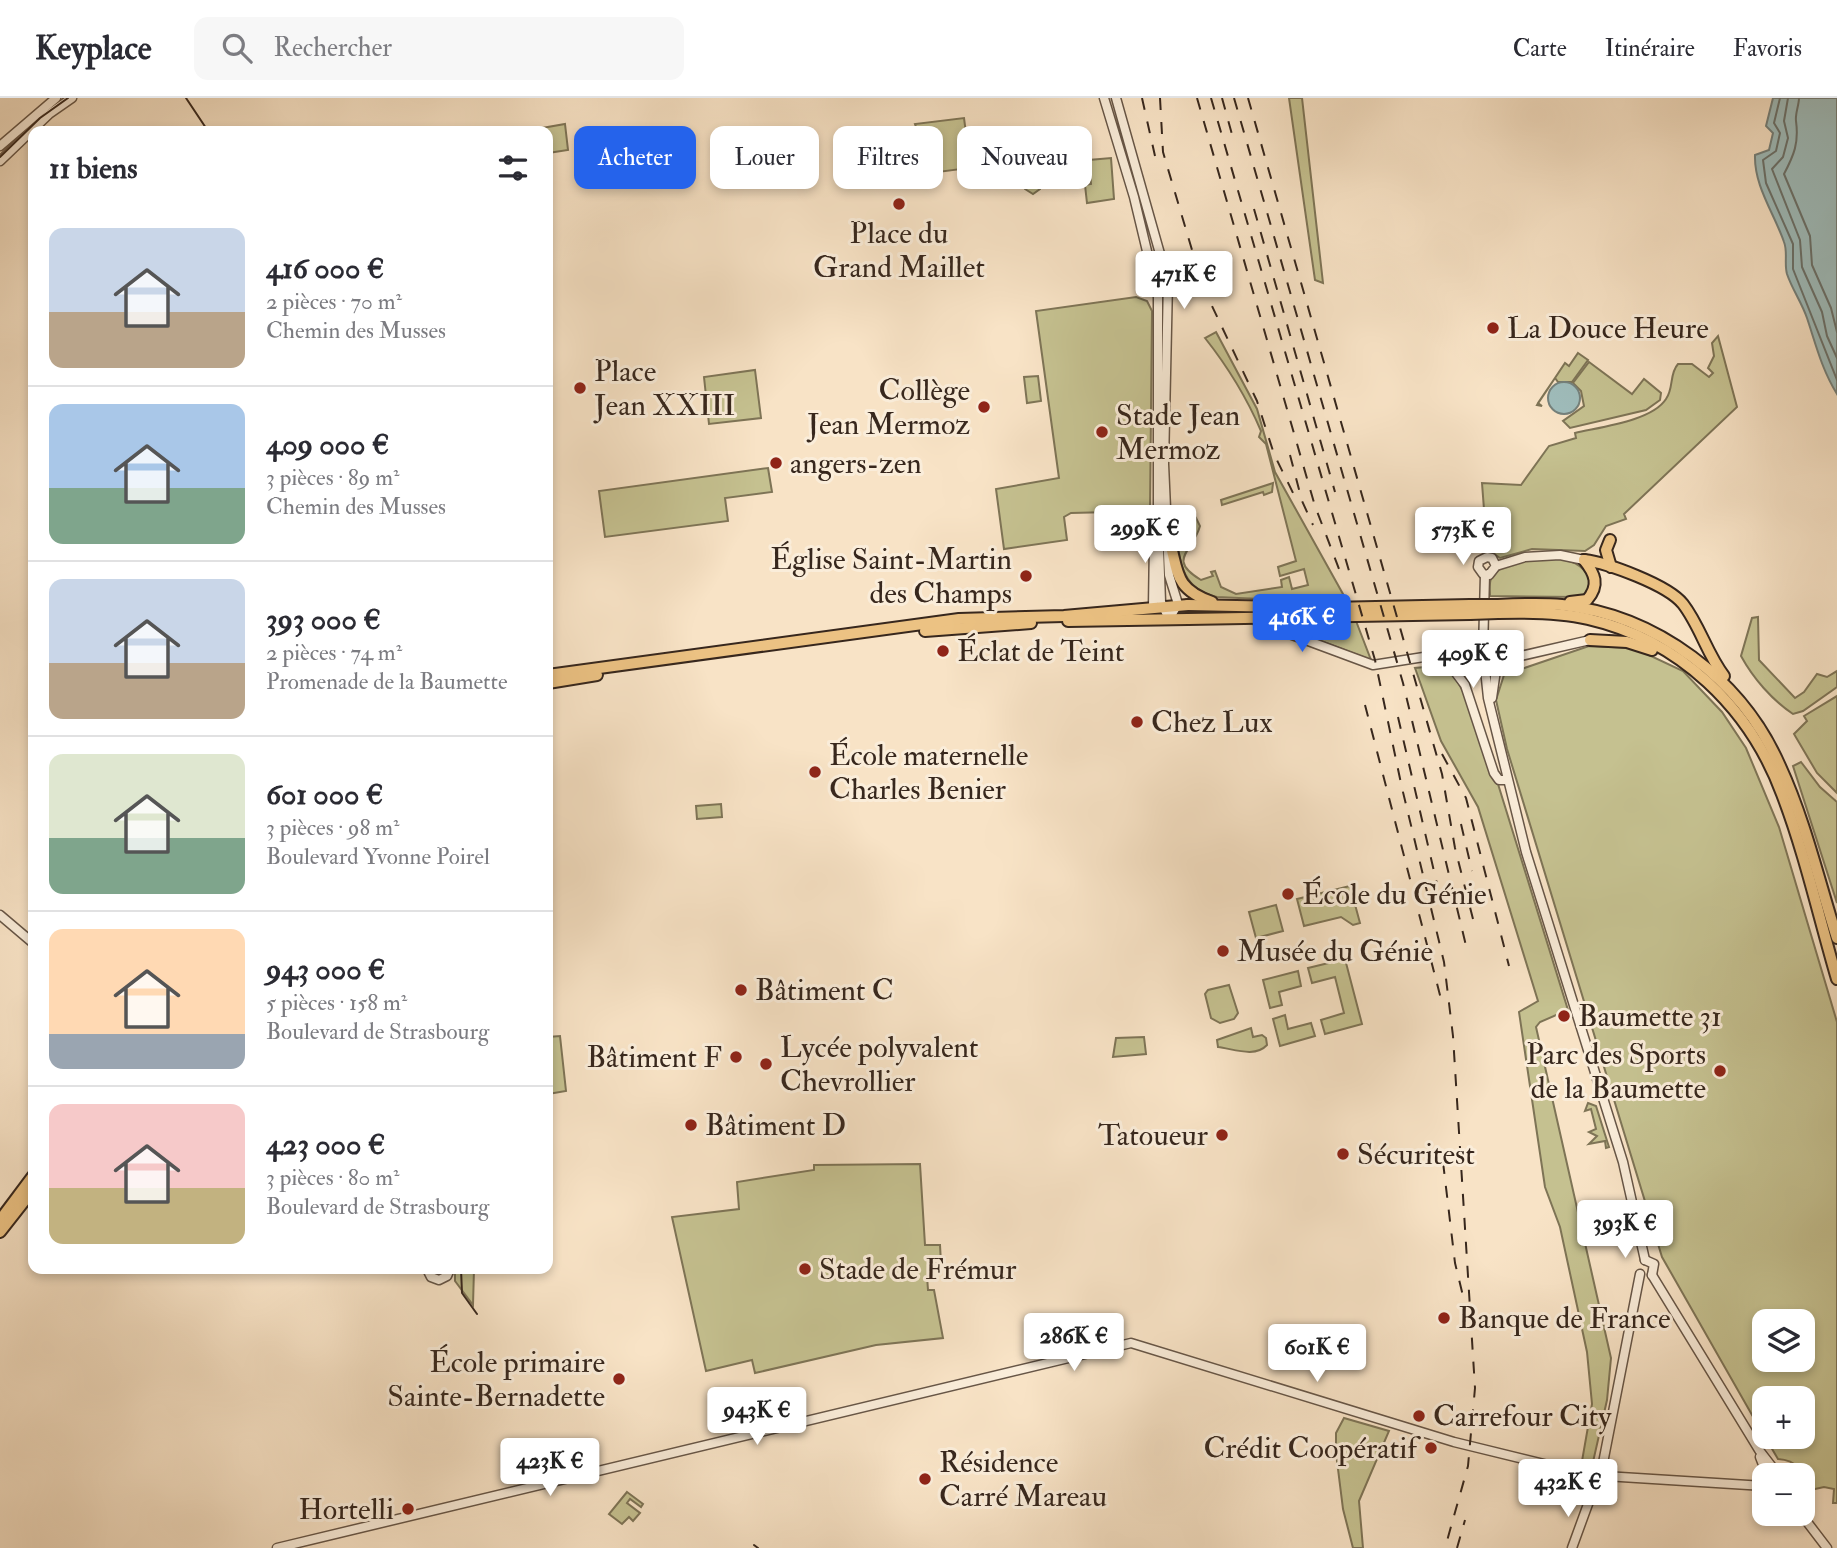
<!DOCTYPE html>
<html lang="fr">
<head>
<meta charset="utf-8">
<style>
	body { margin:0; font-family:"IM FELL Double Pica",serif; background:#f7f7f7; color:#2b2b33; height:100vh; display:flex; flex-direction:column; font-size:26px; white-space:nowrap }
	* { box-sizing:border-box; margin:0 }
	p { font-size:23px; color:#7c7c81 }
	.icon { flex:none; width:38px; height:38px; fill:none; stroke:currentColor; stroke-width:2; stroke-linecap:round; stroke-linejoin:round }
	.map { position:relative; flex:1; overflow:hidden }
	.drawer { position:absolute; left:28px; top:28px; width:525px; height:1148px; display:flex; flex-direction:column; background:#fff; border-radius:14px; box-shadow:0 4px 10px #0003 }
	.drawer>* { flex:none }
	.banner { position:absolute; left:574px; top:28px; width:665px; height:63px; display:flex; gap:14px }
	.tools { position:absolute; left:1752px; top:1211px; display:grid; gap:14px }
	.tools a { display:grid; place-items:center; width:63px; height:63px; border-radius:14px; background:#fff; box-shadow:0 4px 10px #0003; font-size:35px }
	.price { position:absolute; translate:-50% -60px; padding:0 16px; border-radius:7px; background:#fff; color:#222; font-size:23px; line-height:46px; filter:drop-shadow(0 2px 4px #0008) }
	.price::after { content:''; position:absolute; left:50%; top:42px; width:21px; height:16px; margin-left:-10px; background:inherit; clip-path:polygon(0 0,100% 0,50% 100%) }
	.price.current { background:#2563eb; color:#fff }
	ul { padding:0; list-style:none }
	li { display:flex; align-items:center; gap:21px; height:175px; padding:0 21px }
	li+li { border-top:2px solid #e1e1e2 }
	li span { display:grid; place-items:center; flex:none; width:196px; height:140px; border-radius:14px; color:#555 }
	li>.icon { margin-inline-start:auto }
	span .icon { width:84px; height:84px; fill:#fffc; stroke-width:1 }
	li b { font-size:30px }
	h2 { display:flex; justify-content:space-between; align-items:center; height:84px; padding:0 21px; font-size:30px }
	.tag { padding:0 24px; border-radius:14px; background:#fff; box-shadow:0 4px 10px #0003; font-size:24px; line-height:63px }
	.tag.current { background:#2563eb; color:#fff }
	header { display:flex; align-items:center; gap:42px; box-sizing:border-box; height:98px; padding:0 35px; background:#fff; border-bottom:2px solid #e1e1e2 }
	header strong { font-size:33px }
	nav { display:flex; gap:38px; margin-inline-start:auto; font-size:24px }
	.search { width:490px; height:63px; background:#f7f7f7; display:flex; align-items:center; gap:18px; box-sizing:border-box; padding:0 24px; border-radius:14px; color:#7c7c81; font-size:26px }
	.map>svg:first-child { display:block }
	.green { fill:#c5c190; stroke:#7e7456; stroke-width:2; fill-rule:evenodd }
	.water { fill:#9fbdbc; stroke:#75817c; stroke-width:2 }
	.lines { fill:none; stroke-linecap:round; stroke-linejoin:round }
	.shore { stroke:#6b726c; stroke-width:2 }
	.tertiary-casing { stroke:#675647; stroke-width:11 }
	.primary-casing { stroke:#37271d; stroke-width:14 }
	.trunk-casing { stroke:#37271d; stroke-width:14 }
	.tertiary { stroke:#faedda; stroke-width:8 }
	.primary { stroke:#ecc283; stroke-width:10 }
	.trunk { stroke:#ecc283; stroke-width:10 }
	.tram { stroke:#37271d; stroke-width:2 }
	.rail { stroke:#37271d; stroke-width:2; stroke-dasharray:12 12; stroke-linecap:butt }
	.trunk-bridge-casing { stroke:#37271d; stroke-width:14; stroke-linecap:butt }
	.trunk-bridge { stroke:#ecc283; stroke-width:10 }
	.poi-dot { fill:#8f2418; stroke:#faedda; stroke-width:2.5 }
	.labels { text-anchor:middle; stroke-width:6; stroke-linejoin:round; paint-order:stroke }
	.poi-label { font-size:30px; fill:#37271d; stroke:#faedda; text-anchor:start }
</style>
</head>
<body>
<header>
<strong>Keyplace</strong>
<div class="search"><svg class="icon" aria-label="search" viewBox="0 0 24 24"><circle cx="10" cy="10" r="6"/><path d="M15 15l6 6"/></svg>Rechercher</div>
<nav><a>Carte</a><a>Itinéraire</a><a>Favoris</a></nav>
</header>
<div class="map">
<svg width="1837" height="1450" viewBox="0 0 1837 1450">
	<rect width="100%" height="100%" fill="#f8e3c6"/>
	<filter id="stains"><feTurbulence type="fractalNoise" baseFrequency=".00286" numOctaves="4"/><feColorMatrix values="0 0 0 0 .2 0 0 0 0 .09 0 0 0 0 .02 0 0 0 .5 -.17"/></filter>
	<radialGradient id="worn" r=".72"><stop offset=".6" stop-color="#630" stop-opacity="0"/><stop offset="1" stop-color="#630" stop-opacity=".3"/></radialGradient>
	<g class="green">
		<polygon points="1289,0 1302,0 1323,185 1315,182"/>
		<polygon points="964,20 967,43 1012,39 1014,51 976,56 977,69 907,78 900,59 923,49 915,26"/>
		<polygon points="565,26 568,52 548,55 548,33 525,33"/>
		<polygon points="1033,57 1037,62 1040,91 1033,96 1025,91 1021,62 1025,58"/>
		<polygon points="1111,60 1114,101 1087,105 1085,87 1091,86 1089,62"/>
		<polygon points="1136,199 1147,203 1152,213 1150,413 1071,415 1064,419 1067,442 1004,451 996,391 1059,380 1036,213"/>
		<path d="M1216,234L1257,311L1275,374L1348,505L1217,499C1181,491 1180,464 1176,433L1196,420L1200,428C1193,454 1166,461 1201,482L1213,478L1211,474L1215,473L1221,489L1236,496L1282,489L1281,482L1289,479L1292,491L1308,487L1304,471L1280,478L1278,469L1296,463L1266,346L1259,339L1261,333C1246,298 1228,269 1205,240Z"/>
		<path d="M1718,238L1737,309L1624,416L1626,421L1606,428L1594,447L1585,453L1532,451L1500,460L1487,451L1482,385L1521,387L1549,348L1576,340L1575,335C1600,329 1652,323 1666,301C1674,290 1669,276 1678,266H1692L1709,279L1713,275L1708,270L1714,258L1712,245Z"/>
		<polygon points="1578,255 1588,262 1572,284 1558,284 1555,280 1538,305 1542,308 1537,307 1565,265 1569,268"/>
		<polygon points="1589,264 1632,296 1644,281 1661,295 1660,302 1646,312 1570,330 1563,323 1584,308 1581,293 1573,285"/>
		<polygon points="755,272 761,320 709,326 704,279"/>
		<polygon points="1038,278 1041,303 1027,305 1024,279"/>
		<polygon points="768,370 772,394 725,400 728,423 605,439 599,393"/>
		<polygon points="1273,385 1272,394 1264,397 1263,394 1222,407 1221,402"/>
		<path d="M1551,459C1571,462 1582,465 1592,483L1589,494L1578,499L1490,498C1490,493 1489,485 1491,481C1499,463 1535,460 1551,459Z"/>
		<path d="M1758,519L1759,562L1795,600L1804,594L1817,576L1827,579L1837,573V589L1803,613L1793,616C1772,602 1753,580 1741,558L1752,520Z"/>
		<polygon points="1356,523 1371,562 1276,526 1277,524"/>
		<path d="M1589,548L1634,550L1683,573L1722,614L1746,650L1779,729L1837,924V1405H1833L1834,1391L1824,1389L1806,1393C1807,1374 1796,1362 1778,1361L1765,1339H1802V1300H1764V1338L1662,1159L1507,651L1496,602L1504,577ZM1764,1223H1802V1262H1764Z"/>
		<polygon points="1448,567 1464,595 1493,681 1498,686 1568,912 1540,924 1536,929 1611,1260 1607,1302 1593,1364 1582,1363 1592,1306 1587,1254 1560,1129 1545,1089 1519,914 1538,903 1478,709 1441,643 1415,570"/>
		<polygon points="1837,598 1837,695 1817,675 1794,636 1807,623 1804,618"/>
		<polygon points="1801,664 1820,689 1837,704 1837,805 1793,668"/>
		<polygon points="721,706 722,719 697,721 696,708"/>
		<polygon points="1350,788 1360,825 1353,827 1341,819 1304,828 1297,801"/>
		<polygon points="1276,807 1283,833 1256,840 1249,814"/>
		<polygon points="1345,861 1362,926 1325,936 1321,922 1344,915 1335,879 1312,885 1308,870"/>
		<polygon points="1298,873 1301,888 1279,894 1282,907 1270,910 1263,882"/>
		<polygon points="1229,887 1238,915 1234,921 1220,925 1211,920 1205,896 1208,892"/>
		<polygon points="1285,917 1288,931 1311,925 1315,938 1280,948 1273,921"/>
		<path d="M1251,930L1253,939L1262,937L1266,940L1267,947C1255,960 1234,951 1218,949L1217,942Z"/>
		<polygon points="560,938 566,993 548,996 548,939"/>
		<polygon points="1144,939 1146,956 1113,959 1116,940"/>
		<polygon points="1588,1005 1596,1008 1609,1049 1606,1050 1605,1043 1589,1046 1597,1038 1589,1034 1596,1031 1591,1011 1585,1013"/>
		<polygon points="920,1066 925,1147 940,1147 941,1165 934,1165 933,1177 927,1178 928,1192 934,1192 943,1240 876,1247 755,1275 752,1262 706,1273 672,1119 739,1111 737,1084 814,1072 814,1067"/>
		<polygon points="455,1171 474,1171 473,1207 455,1183"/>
		<polygon points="1344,1320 1389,1333 1359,1403 1363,1450 1353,1450 1343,1411 1336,1355 1336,1335"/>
		<polygon points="627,1394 643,1406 641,1409 630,1401 627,1405 640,1415 633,1423 629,1419 622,1426 609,1416"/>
	</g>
	<g class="water">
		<path d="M1773,0H1837V296C1822,272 1816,247 1807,220C1802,205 1792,191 1787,176C1784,165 1788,154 1784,144C1774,115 1754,88 1755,57L1769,52L1773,35L1766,28Z"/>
		<circle cx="1564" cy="300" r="16"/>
	</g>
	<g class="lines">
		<g class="shore">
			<polyline points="1780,0 1774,25 1780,35 1776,53 1763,62 1766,85 1793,146 1793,171 1837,282"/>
			<polyline points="1788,0 1784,23 1788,40 1783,59 1772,71 1800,142 1802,169 1822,214 1827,238 1837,260"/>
			<path d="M1799,0C1799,7 1795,16 1796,23C1799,45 1794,57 1784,76L1810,138L1812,167L1831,210L1837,234"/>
		</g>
		<defs>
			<g id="tertiary">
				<polyline points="1104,0 1134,99 1158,199 1158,424 1161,504 1169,521 1178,506 1169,477 1164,366 1168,184 1116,0"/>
				<polyline points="0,48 56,0"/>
				<polyline points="0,63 49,16 72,0"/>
				<polyline points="1496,468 1492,460 1487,459 1479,463 1478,469 1483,476 1489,477 1496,468 1525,459 1560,457 1584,462"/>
				<polyline points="1485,477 1483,552 1488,600 1526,754 1623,1064 1645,1162"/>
				<polyline points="1153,509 1154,444"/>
				<polyline points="1257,524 1373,567 1430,558 1447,563 1465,587 1494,675 1499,682 1507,682"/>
				<polyline points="1486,540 1494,558 1512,560 1590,542"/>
				<polyline points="1492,600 1496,572 1512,560"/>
				<polyline points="0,817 33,845"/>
				<polyline points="1645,1162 1654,1166 1652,1177"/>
				<polyline points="427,1171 431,1179 439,1182 447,1178 450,1171"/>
				<polyline points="1652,1177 1759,1352 1776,1374"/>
				<polyline points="1760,1359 1767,1377"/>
				<polyline points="1772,1376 1781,1374 1789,1377"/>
				<polyline points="1801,1416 1827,1450"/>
				<polyline points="277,1450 1131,1245 1454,1344 1589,1377 1764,1388"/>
				<polyline points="1572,1450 1603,1365 1640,1176"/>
			</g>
			<g id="primary">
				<polyline points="1068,523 1188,521"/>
				<polyline points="925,533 1031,525"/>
				<polyline points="548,577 959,521 1064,518 1188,507"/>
				<polyline points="548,585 597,577"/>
				<polyline points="0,1122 33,1078"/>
				<polyline points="0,1134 33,1092"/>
			</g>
			<g id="trunk">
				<path d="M1168,438C1179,472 1172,490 1212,504"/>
				<polyline points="1610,442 1606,452 1611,469"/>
				<path d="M1584,462C1608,465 1668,487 1683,506C1700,528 1707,556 1724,578"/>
				<path d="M1570,504L1587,502C1600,487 1595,476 1584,462"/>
				<polyline points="1188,507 1329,510 1470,507"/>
				<path d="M1498,507C1519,506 1541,505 1562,507C1656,517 1742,581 1780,668C1805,722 1819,783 1837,840"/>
				<path d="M1498,515C1528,514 1559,514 1588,521C1680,542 1750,610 1782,696C1805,756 1819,820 1837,881"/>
				<polyline points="1188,521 1470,516"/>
				<polyline points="1590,542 1627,544 1652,552"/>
			</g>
		</defs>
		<use href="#tertiary" class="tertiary-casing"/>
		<use href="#primary" class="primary-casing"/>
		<use href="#trunk" class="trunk-casing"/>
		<use href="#tertiary" class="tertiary"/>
		<use href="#primary" class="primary"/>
		<use href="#trunk" class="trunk"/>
		<g class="tram">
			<polyline points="186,0 208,33"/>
			<polyline points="0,59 40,20 68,0"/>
			<polyline points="461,1171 462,1195 477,1216"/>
			<polyline points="754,1447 758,1450"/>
		</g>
		<g class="rail">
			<polyline points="1142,0 1155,58"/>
			<polyline points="1160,0 1163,54 1203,189 1257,303 1274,356 1294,397"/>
			<polyline points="1197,0 1315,408 1339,471"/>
			<polyline points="1211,0 1375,562 1402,690 1444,864 1453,938 1475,1290 1468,1368 1445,1450"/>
			<polyline points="1222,0 1233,40"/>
			<polyline points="1234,0 1403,585 1468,856"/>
			<polyline points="1248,0 1442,676 1455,750 1473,821"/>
			<polyline points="1254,111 1335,394"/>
			<polyline points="1290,357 1302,403 1313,427"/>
			<polyline points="1365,607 1441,901"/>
			<polyline points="1398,619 1437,786"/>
			<polyline points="1442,656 1466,700 1509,868"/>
			<polyline points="1461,726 1472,773"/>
			<polyline points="1443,1064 1455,1165 1464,1202"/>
			<polyline points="1457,1450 1465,1422"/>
		</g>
		<defs>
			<g id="trunk-bridge">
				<polyline points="1470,507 1498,507"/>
				<polyline points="1470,516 1498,515"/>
			</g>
		</defs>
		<use href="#trunk-bridge" class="trunk-bridge-casing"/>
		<use href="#trunk-bridge" class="trunk-bridge"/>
	</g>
	<g class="poi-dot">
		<circle cx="899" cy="106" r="7"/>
		<circle cx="1493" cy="230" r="7"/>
		<circle cx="580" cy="290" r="7"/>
		<circle cx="984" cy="309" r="7"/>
		<circle cx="1102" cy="334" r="7"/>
		<circle cx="776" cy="365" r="7"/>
		<circle cx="1026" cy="478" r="7"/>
		<circle cx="943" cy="553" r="7"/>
		<circle cx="1137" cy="624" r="7"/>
		<circle cx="815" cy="674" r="7"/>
		<circle cx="1288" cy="796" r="7"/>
		<circle cx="1223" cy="853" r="7"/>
		<circle cx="741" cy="892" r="7"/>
		<circle cx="1564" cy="918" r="7"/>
		<circle cx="736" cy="959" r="7"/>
		<circle cx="766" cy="966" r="7"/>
		<circle cx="1720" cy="973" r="7"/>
		<circle cx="691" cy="1027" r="7"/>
		<circle cx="1222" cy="1037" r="7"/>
		<circle cx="1343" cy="1056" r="7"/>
		<circle cx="805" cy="1171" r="7"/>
		<circle cx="1444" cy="1220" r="7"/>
		<circle cx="619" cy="1281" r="7"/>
		<circle cx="1419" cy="1318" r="7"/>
		<circle cx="1431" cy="1350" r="7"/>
		<circle cx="925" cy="1381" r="7"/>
		<circle cx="408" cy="1411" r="7"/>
	</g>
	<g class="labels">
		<g class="poi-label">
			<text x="899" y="145" text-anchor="middle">Place du<tspan x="899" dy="34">Grand Maillet</tspan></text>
			<text x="1507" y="240">La Douce Heure</text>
			<text x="594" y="283">Place<tspan x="594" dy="34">Jean XXIII</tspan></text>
			<text x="970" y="302" text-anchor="end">Collège<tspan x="970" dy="34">Jean Mermoz</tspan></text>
			<text x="1116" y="327">Stade Jean<tspan x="1116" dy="34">Mermoz</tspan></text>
			<text x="790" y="375">angers-zen</text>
			<text x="1012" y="471" text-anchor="end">Église Saint-Martin<tspan x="1012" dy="34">des Champs</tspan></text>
			<text x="957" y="563">Éclat de Teint</text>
			<text x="1151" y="634">Chez Lux</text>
			<text x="829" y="667">École maternelle<tspan x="829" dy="34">Charles Benier</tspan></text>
			<text x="1302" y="806">École du Génie</text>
			<text x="1237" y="863">Musée du Génie</text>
			<text x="755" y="902">Bâtiment C</text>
			<text x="1578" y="928">Baumette 31</text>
			<text x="780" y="959">Lycée polyvalent<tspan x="780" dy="34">Chevrollier</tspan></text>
			<text x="1706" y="966" text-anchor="end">Parc des Sports<tspan x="1706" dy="34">de la Baumette</tspan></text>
			<text x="722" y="969" text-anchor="end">Bâtiment F</text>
			<text x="705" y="1037">Bâtiment D</text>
			<text x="1208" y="1047" text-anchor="end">Tatoueur</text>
			<text x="1357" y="1066">Sécuritest</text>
			<text x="819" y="1181">Stade de Frémur</text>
			<text x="1458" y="1230">Banque de France</text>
			<text x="605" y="1274" text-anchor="end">École primaire<tspan x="605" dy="34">Sainte-Bernadette</tspan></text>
			<text x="1433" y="1328">Carrefour City</text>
			<text x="1417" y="1360" text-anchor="end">Crédit Coopératif</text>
			<text x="939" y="1374">Résidence<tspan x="939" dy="34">Carré Mareau</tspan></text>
			<text x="394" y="1421" text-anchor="end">Hortelli</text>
		</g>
	</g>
	<rect width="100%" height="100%" filter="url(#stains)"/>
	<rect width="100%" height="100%" fill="url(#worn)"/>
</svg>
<div class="tools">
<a><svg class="icon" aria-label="layers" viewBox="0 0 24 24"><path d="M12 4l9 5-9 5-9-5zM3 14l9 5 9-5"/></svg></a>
<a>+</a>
<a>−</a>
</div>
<b class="price" style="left:1184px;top:213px">471K €</b>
<b class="price" style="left:1145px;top:467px">299K €</b>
<b class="price" style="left:1463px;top:469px">573K €</b>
<b class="price current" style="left:1302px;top:556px">416K €</b>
<b class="price" style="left:1473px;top:592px">409K €</b>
<b class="price" style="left:1625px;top:1162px">393K €</b>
<b class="price" style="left:1074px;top:1275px">286K €</b>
<b class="price" style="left:1317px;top:1286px">601K €</b>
<b class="price" style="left:757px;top:1349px">943K €</b>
<b class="price" style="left:550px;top:1400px">423K €</b>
<b class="price" style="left:1568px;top:1421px">432K €</b>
<div class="banner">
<a class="tag current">Acheter</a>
<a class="tag">Louer</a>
<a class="tag">Filtres</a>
<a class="tag">Nouveau</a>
</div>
<section class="drawer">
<h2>11 biens<svg class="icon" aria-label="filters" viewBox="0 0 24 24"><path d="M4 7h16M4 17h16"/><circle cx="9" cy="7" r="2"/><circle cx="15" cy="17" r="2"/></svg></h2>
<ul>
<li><span style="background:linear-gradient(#c9d6e8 60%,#b9a48a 0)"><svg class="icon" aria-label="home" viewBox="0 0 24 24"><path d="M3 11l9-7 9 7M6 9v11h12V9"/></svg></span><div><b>416 000 €</b><p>2 pièces · 70 m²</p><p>Chemin des Musses</p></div></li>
<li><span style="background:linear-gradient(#a9c7e8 60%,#7fa58c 0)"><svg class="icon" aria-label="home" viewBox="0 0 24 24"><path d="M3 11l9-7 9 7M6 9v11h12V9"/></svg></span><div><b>409 000 €</b><p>3 pièces · 89 m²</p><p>Chemin des Musses</p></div></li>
<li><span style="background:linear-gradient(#c9d6e8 60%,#b9a48a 0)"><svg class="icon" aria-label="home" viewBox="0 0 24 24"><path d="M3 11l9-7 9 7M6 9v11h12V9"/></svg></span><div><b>393 000 €</b><p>2 pièces · 74 m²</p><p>Promenade de la Baumette</p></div></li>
<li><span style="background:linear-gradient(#dfe7d0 60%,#7fa58c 0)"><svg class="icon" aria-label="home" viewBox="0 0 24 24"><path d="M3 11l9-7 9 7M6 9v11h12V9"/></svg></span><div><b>601 000 €</b><p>3 pièces · 98 m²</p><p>Boulevard Yvonne Poirel</p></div></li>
<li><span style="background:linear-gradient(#ffd9b3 75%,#9aa5b1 0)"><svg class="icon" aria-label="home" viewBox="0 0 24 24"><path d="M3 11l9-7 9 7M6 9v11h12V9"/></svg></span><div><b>943 000 €</b><p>5 pièces · 158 m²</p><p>Boulevard de Strasbourg</p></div></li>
<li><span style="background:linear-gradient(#f6c9c9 60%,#c2b280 0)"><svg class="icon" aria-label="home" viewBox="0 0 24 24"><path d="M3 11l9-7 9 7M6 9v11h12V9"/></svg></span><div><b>423 000 €</b><p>3 pièces · 80 m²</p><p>Boulevard de Strasbourg</p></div></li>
</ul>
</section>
</div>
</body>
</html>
